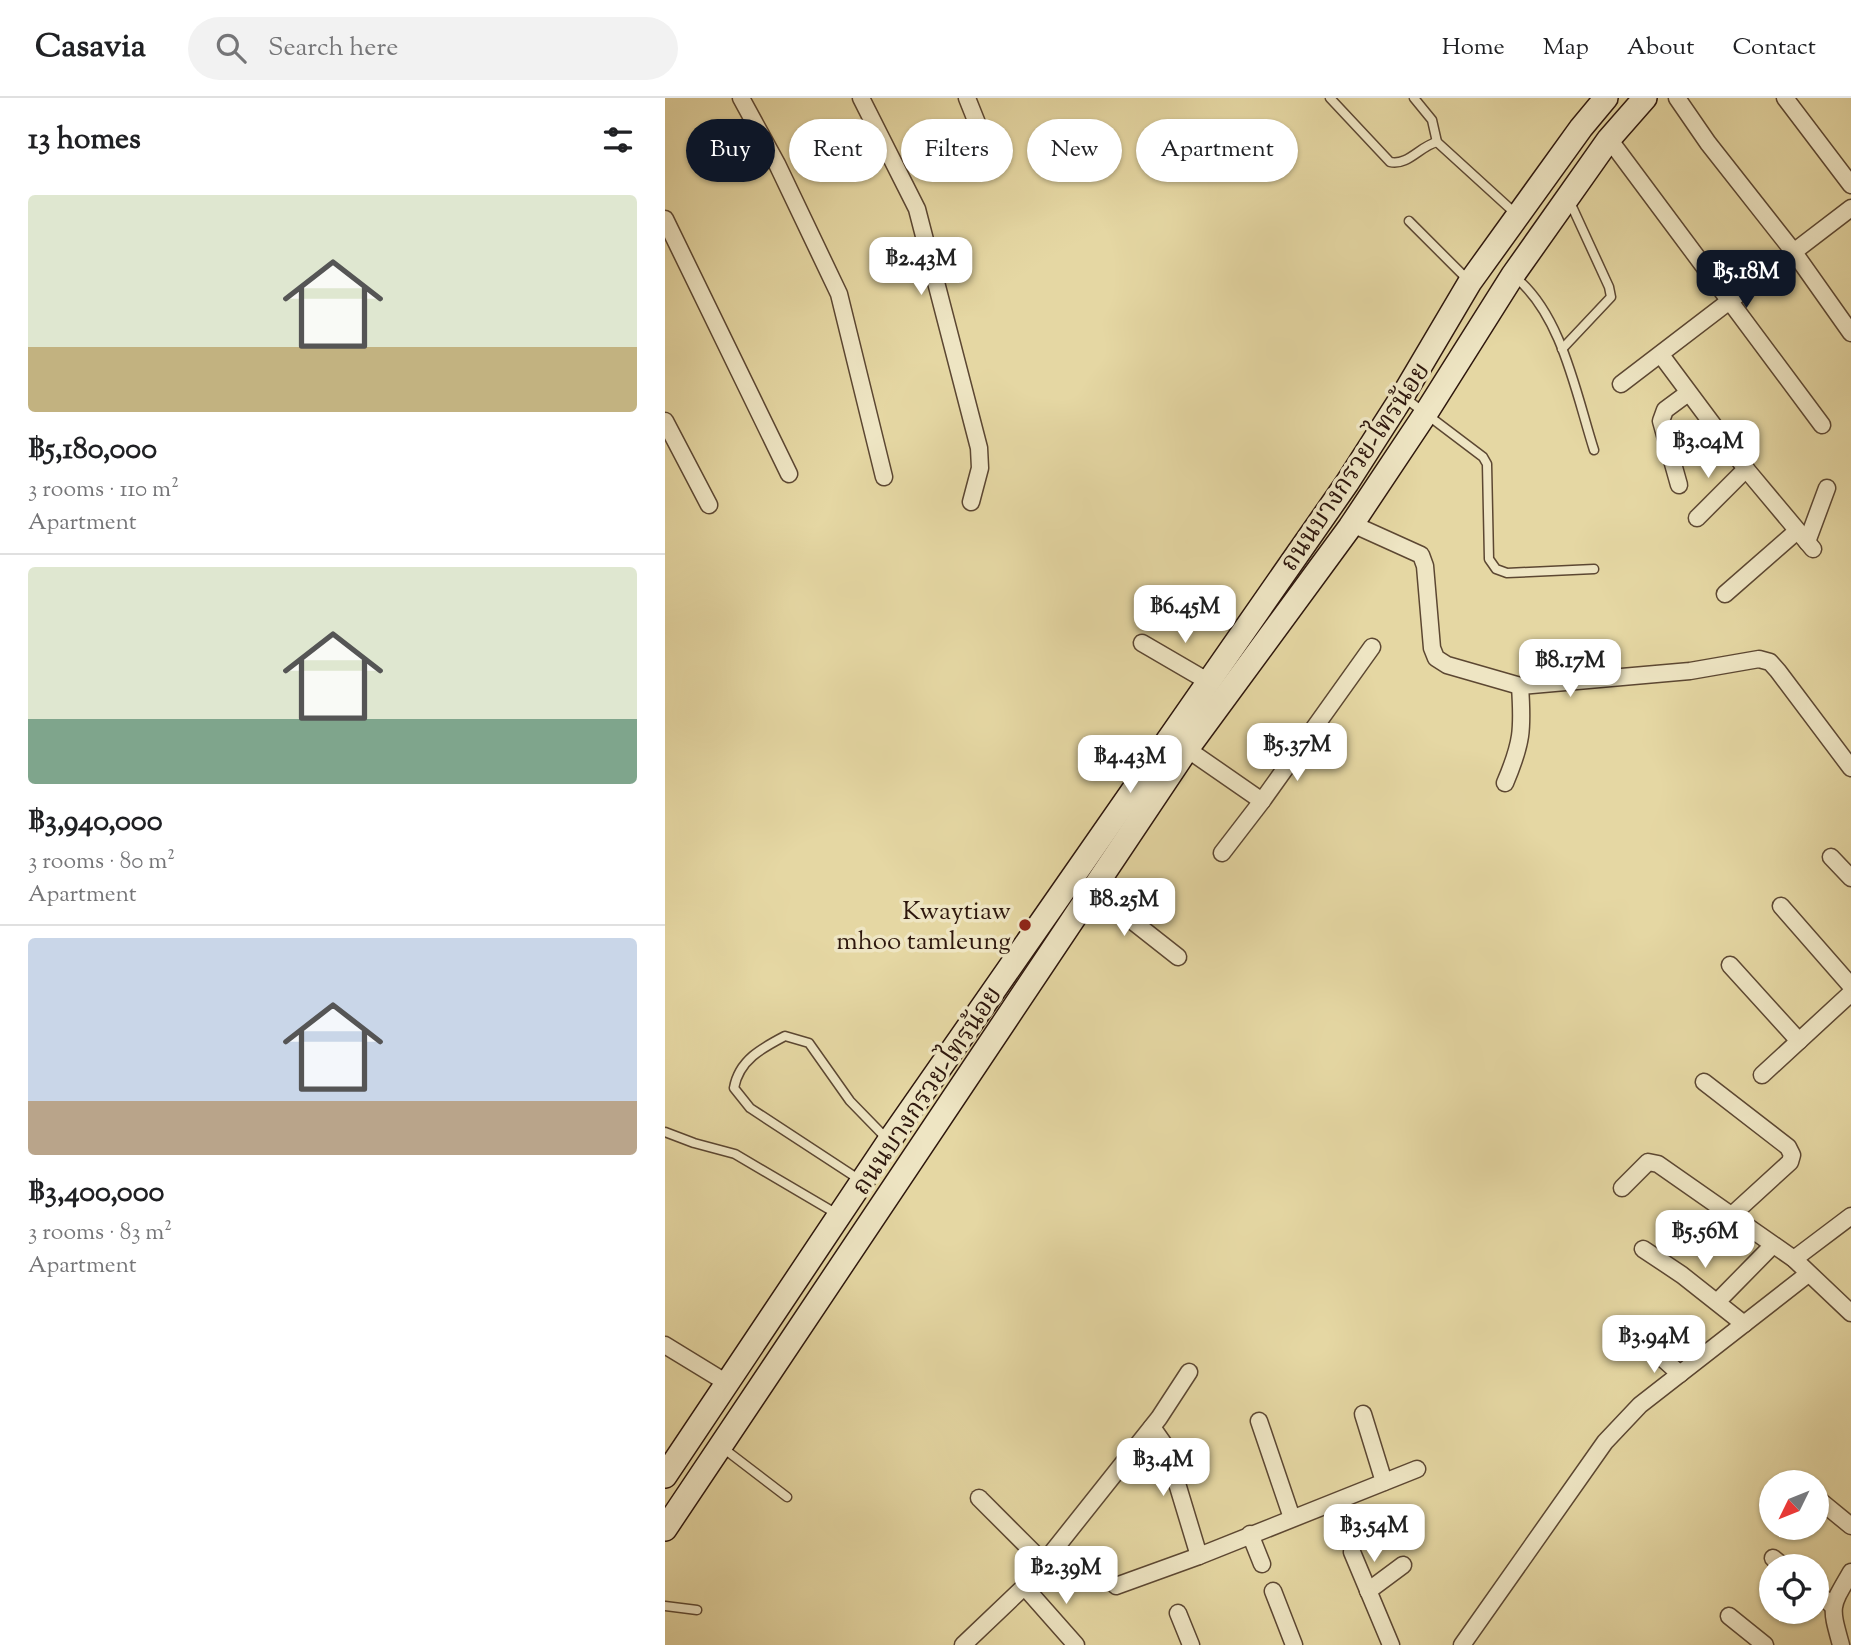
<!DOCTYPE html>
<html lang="en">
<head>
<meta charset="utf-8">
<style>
	body { margin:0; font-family:"Sorts Mill Goudy","Noto Serif Thai",serif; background:#f2f2f2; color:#202124; height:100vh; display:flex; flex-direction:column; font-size:26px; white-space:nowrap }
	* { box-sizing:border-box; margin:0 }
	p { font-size:23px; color:#757577 }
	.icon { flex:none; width:38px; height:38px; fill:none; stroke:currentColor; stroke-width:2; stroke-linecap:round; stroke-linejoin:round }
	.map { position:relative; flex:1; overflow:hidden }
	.details { display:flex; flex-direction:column; background:#fff; width:665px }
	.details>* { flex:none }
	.top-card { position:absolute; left:21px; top:21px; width:665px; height:63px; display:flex; gap:14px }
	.needle { width:46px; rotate:227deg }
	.buttons { position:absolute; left:1094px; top:1372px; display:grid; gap:14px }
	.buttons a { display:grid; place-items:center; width:70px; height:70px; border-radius:50%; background:#fff; box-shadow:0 2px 5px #0004; font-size:35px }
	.price { position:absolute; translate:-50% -60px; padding:0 16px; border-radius:14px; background:#fff; color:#222; font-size:23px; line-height:46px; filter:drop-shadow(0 2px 4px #0008) }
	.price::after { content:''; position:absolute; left:50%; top:42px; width:21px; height:16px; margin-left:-10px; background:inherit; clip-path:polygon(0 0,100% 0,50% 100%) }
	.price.on { background:#111827; color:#fff }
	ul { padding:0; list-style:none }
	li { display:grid; align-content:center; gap:14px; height:371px; padding:0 28px }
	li+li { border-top:2px solid #e0e0e0 }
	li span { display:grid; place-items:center; height:217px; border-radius:7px; color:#555 }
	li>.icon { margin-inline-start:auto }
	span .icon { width:126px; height:126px; fill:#fffc; stroke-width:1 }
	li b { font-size:30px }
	h2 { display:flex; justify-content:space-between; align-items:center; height:84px; padding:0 28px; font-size:30px }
	.chip { padding:0 24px; border-radius:32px; background:#fff; box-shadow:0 2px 5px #0004; font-size:24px; line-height:63px }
	.chip.on { background:#111827; color:#fff }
	header { display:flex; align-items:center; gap:42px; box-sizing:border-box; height:98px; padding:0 35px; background:#fff; border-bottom:2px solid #e0e0e0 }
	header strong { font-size:33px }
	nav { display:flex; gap:38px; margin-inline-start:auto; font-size:24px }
	.search { width:490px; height:63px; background:#f2f2f2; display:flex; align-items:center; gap:18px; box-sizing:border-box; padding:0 24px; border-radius:38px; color:#757577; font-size:26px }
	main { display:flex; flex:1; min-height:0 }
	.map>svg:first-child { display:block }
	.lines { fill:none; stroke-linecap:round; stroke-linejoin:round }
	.service-casing { stroke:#5c4732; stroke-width:11 }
	.minor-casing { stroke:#5c4732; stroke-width:19 }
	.secondary-casing { stroke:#2e170d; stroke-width:26 }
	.service { stroke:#eee5c3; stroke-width:8 }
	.minor { stroke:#eee5c3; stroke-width:16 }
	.secondary { stroke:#eee5c3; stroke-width:23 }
	.poi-dot { fill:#8f2418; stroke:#eee5c3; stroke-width:2.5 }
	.labels { text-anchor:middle; stroke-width:7; stroke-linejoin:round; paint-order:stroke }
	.street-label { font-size:26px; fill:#2e170d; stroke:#eee5c3 }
	.poi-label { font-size:26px; fill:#2e170d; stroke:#eee5c3; text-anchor:end }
</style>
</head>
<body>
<header>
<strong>Casavia</strong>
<div class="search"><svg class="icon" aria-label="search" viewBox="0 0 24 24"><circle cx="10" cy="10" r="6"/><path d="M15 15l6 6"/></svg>Search here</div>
<nav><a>Home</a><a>Map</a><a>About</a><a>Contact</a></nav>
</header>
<main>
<section class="details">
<h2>13 homes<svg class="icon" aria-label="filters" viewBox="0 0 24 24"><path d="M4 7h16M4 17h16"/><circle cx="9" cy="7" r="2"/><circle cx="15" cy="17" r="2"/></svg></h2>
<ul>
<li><span style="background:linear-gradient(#dfe7d0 70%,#c2b280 0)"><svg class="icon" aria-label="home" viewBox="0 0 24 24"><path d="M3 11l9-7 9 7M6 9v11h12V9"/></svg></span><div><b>฿5,180,000</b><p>3 rooms · 110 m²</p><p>Apartment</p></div></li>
<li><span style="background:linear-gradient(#dfe7d0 70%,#7fa58c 0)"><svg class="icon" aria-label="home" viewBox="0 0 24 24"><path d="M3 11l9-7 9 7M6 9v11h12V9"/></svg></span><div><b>฿3,940,000</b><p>3 rooms · 80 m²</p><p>Apartment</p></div></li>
<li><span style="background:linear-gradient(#c9d6e8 75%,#b9a48a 0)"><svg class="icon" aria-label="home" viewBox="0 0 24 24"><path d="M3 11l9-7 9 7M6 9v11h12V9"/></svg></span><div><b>฿3,400,000</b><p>3 rooms · 83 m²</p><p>Apartment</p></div></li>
</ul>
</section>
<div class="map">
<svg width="1186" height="1547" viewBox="0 0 1186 1547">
	<rect width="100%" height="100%" fill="#e5d7a3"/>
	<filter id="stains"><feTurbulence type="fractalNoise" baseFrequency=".00286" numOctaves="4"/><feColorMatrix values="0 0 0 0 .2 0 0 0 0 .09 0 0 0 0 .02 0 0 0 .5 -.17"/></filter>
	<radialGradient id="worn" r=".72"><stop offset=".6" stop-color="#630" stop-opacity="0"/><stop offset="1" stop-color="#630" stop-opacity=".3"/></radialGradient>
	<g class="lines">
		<defs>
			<g id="service">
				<path d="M665,0L725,64C743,68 755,48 772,44"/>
				<polyline points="749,0 767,22 772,44 851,116"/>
				<polyline points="744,123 803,182"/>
				<path d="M850,179C897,217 911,296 929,352"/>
				<polyline points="897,251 946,199 944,189 904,102"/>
				<polyline points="740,300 818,359 822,366 824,461 831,471 842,475 929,471"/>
				<polyline points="0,1034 29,1045 70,1056 172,1116"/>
				<path d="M195,1082L85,1010L69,990C74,962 97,950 120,938L144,945L185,1003L222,1041"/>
				<polyline points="58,1350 122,1399"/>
				<polyline points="0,1508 32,1512"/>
			</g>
			<g id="minor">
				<polyline points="76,0 112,66 174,196 219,379"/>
				<polyline points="196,0 252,111 314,350 315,370 306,404"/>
				<polyline points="302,0 312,25"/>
				<polyline points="1012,0 1043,45 1128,153 1186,235"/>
				<polyline points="1120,0 1186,87"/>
				<polyline points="944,41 1157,327"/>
				<polyline points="0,121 124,376"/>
				<polyline points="996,257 1081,371 1148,451"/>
				<polyline points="956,286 1186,110"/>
				<polyline points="0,323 44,407"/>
				<polyline points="1014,387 996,323 1000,312 1023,295"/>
				<polyline points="1032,420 1081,371"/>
				<polyline points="685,429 694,429 756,457 760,468 767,550 771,560 782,567 855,588 1025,573 1094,561 1105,564 1113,573 1186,670"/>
				<polyline points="1142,444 1162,390"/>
				<polyline points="1060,496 1132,433"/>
				<polyline points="477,545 544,584"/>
				<polyline points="522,651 597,703 707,549"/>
				<path d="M840,685C857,645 858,632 855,588"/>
				<polyline points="557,755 597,703"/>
				<polyline points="1166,759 1186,780"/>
				<polyline points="428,792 513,859"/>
				<polyline points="1116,808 1186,888"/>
				<polyline points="1065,867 1134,943"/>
				<polyline points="1097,977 1186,895"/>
				<polyline points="1039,984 1123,1049 1127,1057 1125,1064 1067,1117"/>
				<polyline points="957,1090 983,1064 993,1066 1129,1161 1186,1215"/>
				<polyline points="978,1151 1017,1177 1079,1226"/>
				<polyline points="1129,1161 1186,1118"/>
				<polyline points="1052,1204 1108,1147"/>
				<polyline points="0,1247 62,1285"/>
				<polyline points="987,1251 1015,1276"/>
				<polyline points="698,1316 719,1384"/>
				<polyline points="594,1323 627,1420"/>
				<polyline points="487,1329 501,1349 534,1458"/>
				<polyline points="314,1400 378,1464"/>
				<polyline points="1153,1401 1186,1428"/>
				<polyline points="585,1436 597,1466"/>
				<polyline points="687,1454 726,1547"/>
				<polyline points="1108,1460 1118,1468"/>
				<polyline points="362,1486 365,1495 411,1547"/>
				<polyline points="451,1488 534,1458 752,1371"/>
				<polyline points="608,1493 629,1547"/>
				<polyline points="703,1493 738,1467"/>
				<polyline points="1152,1495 1168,1508"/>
				<polyline points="513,1515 526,1547"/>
				<polyline points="1064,1518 1100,1547"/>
				<polyline points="298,1547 362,1486 494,1320 524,1274"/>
				<polyline points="797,1547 940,1344 975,1307 1143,1176"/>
				<path d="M1176,1547C1165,1507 1165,1510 1186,1474"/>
			</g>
			<g id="secondary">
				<polyline points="0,1378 224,1043 682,385 737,299 805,184 916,30 941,0"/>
				<polyline points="0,1431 522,651 685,429 761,315 848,177 944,41 980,0"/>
			</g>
		</defs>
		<use href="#service" class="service-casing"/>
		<use href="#minor" class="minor-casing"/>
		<use href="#secondary" class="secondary-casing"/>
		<use href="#service" class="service"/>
		<use href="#minor" class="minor"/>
		<use href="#secondary" class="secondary"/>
	</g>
	<circle class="poi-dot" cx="360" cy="827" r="7"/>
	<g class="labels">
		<g class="street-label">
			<text transform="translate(689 368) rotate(-56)" y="9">ถนนบางกรวย-ไทรน้อย</text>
			<text transform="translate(261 992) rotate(-56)" y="9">ถนนบางกรวย-ไทรน้อย</text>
		</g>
		<g class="poi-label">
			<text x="346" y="821">Kwaytiaw<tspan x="346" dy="30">mhoo tamleung</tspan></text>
		</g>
	</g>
	<rect width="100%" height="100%" filter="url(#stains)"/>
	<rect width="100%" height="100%" fill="url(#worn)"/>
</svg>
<div class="buttons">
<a><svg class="needle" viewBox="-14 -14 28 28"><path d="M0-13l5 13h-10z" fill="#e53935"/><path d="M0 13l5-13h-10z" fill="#757577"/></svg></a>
<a><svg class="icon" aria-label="locate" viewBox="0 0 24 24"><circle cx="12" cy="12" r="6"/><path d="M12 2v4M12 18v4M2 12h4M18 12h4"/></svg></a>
</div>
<b class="price" style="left:256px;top:199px">฿2.43M</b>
<b class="price on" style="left:1081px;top:212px">฿5.18M</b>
<b class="price" style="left:1043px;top:382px">฿3.04M</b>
<b class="price" style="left:520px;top:547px">฿6.45M</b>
<b class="price" style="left:905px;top:601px">฿8.17M</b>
<b class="price" style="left:632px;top:685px">฿5.37M</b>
<b class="price" style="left:465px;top:697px">฿4.43M</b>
<b class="price" style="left:459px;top:840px">฿8.25M</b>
<b class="price" style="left:1040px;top:1172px">฿5.56M</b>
<b class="price" style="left:989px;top:1277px">฿3.94M</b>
<b class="price" style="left:498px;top:1400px">฿3.4M</b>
<b class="price" style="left:709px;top:1466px">฿3.54M</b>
<b class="price" style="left:401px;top:1508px">฿2.39M</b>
<div class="top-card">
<a class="chip on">Buy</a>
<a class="chip">Rent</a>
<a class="chip">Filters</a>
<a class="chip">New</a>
<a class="chip">Apartment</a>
</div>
</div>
</main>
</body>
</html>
